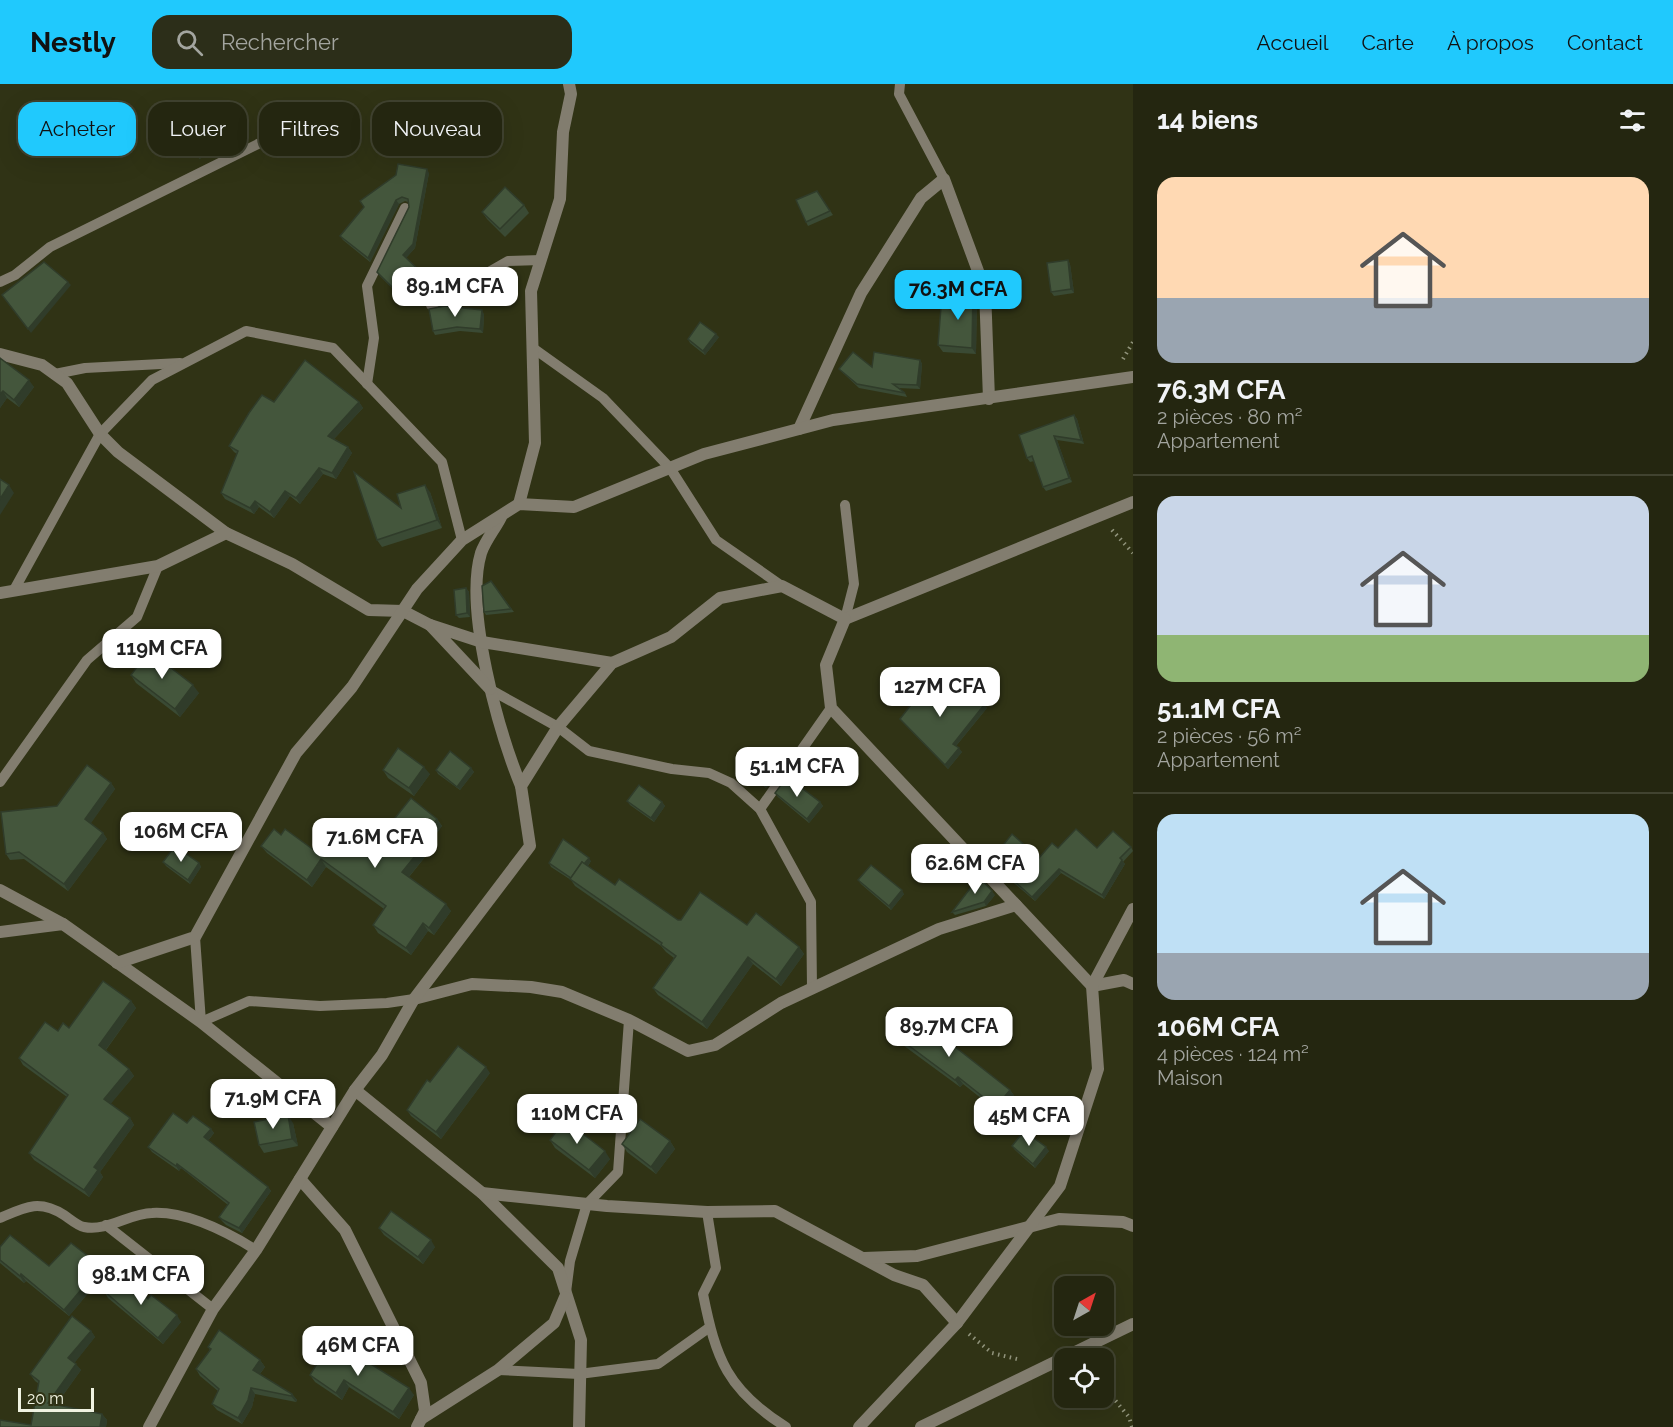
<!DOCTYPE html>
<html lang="fr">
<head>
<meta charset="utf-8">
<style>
	body { margin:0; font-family:Raleway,sans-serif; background:#2c2e19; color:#f1f3f6; height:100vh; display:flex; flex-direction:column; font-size:22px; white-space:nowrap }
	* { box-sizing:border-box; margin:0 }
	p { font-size:20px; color:#a3a59f }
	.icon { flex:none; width:33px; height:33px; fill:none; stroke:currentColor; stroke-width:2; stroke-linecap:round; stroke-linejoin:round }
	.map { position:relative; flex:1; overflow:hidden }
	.details { display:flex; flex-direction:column; background:#242610; width:540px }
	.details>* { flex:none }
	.hud { position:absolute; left:18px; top:18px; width:570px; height:54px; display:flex; gap:12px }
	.needle { width:39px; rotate:39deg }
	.fabs { position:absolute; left:1054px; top:1192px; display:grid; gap:12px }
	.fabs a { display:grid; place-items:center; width:60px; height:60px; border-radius:12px; background:#242610; box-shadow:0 6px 24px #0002,0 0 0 2px #414330; font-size:30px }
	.scale { position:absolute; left:18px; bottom:15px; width:76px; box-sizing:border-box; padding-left:6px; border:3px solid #f0f3e1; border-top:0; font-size:16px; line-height:21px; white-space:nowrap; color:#f0f3e1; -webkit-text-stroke:4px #303315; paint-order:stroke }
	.price { position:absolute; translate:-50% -51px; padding:0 14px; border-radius:12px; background:#fff; color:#222; font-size:20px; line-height:39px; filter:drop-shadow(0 2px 3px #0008) }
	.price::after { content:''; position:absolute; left:50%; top:36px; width:18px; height:14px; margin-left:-9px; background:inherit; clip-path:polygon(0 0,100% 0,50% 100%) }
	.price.selected { background:#20c9fd; color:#111 }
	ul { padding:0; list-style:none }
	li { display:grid; align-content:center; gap:12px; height:318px; padding:0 24px }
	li+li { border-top:2px solid #414330 }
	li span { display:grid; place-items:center; height:186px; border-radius:18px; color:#555 }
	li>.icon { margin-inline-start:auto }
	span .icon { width:108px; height:108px; fill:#fffc; stroke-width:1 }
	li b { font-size:26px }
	h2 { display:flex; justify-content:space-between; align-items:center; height:72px; padding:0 24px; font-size:26px }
	.chip { padding:0 21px; border-radius:18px; background:#242610; box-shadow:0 6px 24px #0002,0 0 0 2px #414330; font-size:21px; line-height:54px }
	.chip.selected { background:#20c9fd; color:#111 }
	header { display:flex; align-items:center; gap:36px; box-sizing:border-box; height:84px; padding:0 30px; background:#20c9fd; color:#111 }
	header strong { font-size:28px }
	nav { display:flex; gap:33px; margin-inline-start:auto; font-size:21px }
	.search { width:420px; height:54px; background:#2c2e19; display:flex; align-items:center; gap:15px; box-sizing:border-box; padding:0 21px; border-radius:18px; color:#a3a59f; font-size:22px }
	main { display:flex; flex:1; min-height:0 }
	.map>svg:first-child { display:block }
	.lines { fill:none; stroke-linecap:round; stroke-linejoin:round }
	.path { stroke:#91947c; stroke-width:4; stroke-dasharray:1.5 4.5; stroke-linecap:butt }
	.lane { stroke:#827d6f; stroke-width:10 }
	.street { stroke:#827d6f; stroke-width:12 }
	.wall { fill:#3a4a34 }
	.shaded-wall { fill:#303c2a }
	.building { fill:#44563c; stroke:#303c2a; stroke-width:1.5 }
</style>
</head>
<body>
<header>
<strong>Nestly</strong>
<div class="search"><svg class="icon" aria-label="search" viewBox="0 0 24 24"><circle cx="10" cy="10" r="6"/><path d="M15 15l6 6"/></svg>Rechercher</div>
<nav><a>Accueil</a><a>Carte</a><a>À propos</a><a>Contact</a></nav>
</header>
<main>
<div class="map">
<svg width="1133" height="1343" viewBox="0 0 1133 1343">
	<rect width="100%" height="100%" fill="#303315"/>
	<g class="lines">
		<g class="path">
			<polyline points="1123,275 1133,258"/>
			<polyline points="1112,446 1133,469"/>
			<polyline points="969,1250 992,1269 1017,1275"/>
			<polyline points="1104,1303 1129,1333 1132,1343"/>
		</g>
		<g class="lane">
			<polyline points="900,0 899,10 944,95"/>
			<polyline points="0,198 15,191 50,163 264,57"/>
			<polyline points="431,221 508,177 541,176"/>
			<polyline points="533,264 603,314 670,384 716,456 782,502"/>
			<polyline points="55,290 85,284 180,279"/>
			<polyline points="367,300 374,254 367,202 405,124"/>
			<polyline points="845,421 854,500 845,535"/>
			<polyline points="14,506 100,350 152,296 246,247 333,264 442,378 462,456"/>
			<polyline points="491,606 558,643 589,667 672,685 709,689 731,699 760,725 811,818 812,904"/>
			<polyline points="0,698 87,576 137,533 158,482"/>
			<polyline points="760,725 831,624"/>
			<polyline points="195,853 201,938 249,917 320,922 387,919 414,915"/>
			<path d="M707,1128L716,1184L703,1210C716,1275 727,1306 786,1343"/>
			<path d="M0,1134C25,1123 39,1115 64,1131C70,1135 78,1142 84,1143C107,1148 130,1129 152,1129C187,1127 227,1148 256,1166"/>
			<polyline points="106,1141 213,1225"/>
			<polyline points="566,1208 570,1177 587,1120 618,1088 629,936"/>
			<polyline points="498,1286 579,1290 658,1280 710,1243"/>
		</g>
		<g class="street">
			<polyline points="0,270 42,281 67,299 100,350 118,368 226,449 292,480 369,526 403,527 430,541"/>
			<polyline points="799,345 861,209 921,114 944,95 985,206 989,315"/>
			<polyline points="519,420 535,359 531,207 560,115 563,48 571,10 569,0"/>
			<path d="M501,433C495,445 485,457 481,469C464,526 499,648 521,702"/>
			<polyline points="0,509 158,482 226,449"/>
			<polyline points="845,535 1133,418"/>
			<polyline points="490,605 430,541 482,558 612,579"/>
			<polyline points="0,806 63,840"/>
			<polyline points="0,848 63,840 201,938 332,1043"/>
			<polyline points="117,879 195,853 296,669 352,603 417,505 462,456 519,420 574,423 704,370 833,336 1133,293"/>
			<polyline points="414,915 472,900 531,903 562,908 629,936 688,967 715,961 781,919 939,845 1016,821"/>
			<polyline points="355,1006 482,1109 558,1184 581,1256 579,1343"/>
			<polyline points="300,1095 345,1146 421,1299 425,1327 417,1343"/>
			<polyline points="482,1109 607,1122 707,1128 775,1127 894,1191 923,1201 957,1239"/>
			<polyline points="864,1174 917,1172 1059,1135 1123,1138 1133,1142"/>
			<polyline points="421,1335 498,1286 554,1239 565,1213"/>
			<polyline points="149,1343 213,1225 256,1166 355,1006 382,971 414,915 530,762 521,702 558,643 612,579 671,553 720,514 782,502 845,535 826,581 831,624 1092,902 1124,896 1133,900"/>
			<polyline points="859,1343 957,1239 1060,1102 1098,985 1092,902 1133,825"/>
			<polyline points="921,1343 1133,1240"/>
		</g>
	</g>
	<g class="wall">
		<polygon points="214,47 216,51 200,75 174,56 171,52"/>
		<polygon points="429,89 415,164 406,174 428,195 431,199 409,221 380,192 377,188 409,123 408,118 405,117 399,120 370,178 343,156 340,152"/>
		<polygon points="817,107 833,131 808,142 806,138"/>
		<polygon points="524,121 529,129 505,153 487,135 482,128"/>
		<polygon points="1068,176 1070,180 1074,209 1054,212 1051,208"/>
		<polygon points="977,211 976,270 943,268 938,261"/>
		<polygon points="484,230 483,249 460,247 435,251 433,247"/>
		<polygon points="719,253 705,271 690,259 688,255"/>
		<polygon points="0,274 34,303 19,323 7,314 0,324"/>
		<polygon points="920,276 922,280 920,305 898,304 905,309 907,313 859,304 842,288 839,285 872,283"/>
		<polygon points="274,318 359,318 363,324 334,355 348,363 352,369 336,395 323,390 300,420 290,412 274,434 259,423 254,430 225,415 221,409 237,370 234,368 229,362"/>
		<polygon points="1074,331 1077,335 1084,360 1057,356 1072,398 1046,407 1043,403 1034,377 1030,378 1027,374"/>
		<polygon points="430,408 442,444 382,463 377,456 401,424"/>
		<polygon points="491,497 514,528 486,531 484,528"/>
		<polygon points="466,504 469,508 470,533 459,534 456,531"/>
		<polygon points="131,591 199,609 180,633 136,599"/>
		<polygon points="984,621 987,624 956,662 962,668 948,685 900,635"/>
		<polygon points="775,683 778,687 766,704 751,691 748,687"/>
		<polygon points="471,684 474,688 460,706 438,690 436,686"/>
		<polygon points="383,686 430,690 414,712 388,694"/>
		<polygon points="111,699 115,705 90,740 103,749 107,755 68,807 24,775 10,776 6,770 57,722"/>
		<polygon points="775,709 820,718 823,722 809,739 778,713"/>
		<polygon points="627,717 662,718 665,722 654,738 630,721"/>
		<polygon points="437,735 442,742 430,758 433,763 409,793 451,827 434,851 428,847 411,871 378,849 373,841 384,825 326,783 312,803 267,769 261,762 281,751 318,769 368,768"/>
		<polygon points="1131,763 1133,767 1123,778 1125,780 1104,815 1061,789 1035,817 1008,794 1006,798 989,779 1039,774 1058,764"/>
		<polygon points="591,777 588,782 615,801 678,836 747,841 799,863 804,870 781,902 753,880 707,945 658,911 653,904 674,874 666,868 661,862 575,802 571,796 551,783 549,779"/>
		<polygon points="163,778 199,779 201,783 190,800 166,782"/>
		<polygon points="858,796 904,810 891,826 861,800"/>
		<polygon points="995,811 986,822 955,831 952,828"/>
		<polygon points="131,917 136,924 106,966 129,985 134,992 110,1020 130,1034 134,1041 100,1088 103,1093 89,1113 34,1076 29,1069 67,1013 23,981 19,974 58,947 69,944"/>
		<polygon points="892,949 1010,1006 1015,1013 1001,1030 963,1000 960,1003 896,956"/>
		<polygon points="490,989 441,1055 411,1032 407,1026 430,998"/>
		<polygon points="187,1039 211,1045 214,1049 208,1057 268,1103 271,1107 242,1149 226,1141 222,1137 219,1133 228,1121 181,1084 179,1087 152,1068 148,1063"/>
		<polygon points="293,1039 298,1062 264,1069 259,1061"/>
		<polygon points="550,1056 610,1075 595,1094 555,1064"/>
		<polygon points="670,1057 675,1065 656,1090 627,1068 622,1060"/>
		<polygon points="1012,1062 1049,1067 1035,1084 1015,1066"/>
		<polygon points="379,1144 435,1163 423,1180 384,1151"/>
		<polygon points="0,1163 49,1182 101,1182 105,1189 69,1232 26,1197 24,1199 0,1179"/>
		<polygon points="104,1207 148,1215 181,1238 163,1260 108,1214"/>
		<polygon points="91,1247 95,1253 74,1279 81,1286 56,1321 102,1330 107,1336 106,1343 0,1343 31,1341 39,1300 35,1297 30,1290"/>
		<polygon points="208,1263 260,1276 265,1283 260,1290 292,1310 297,1316 296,1318 255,1310 252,1323 242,1340 217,1326 212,1320 218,1307 200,1292 196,1285 210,1266"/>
		<polygon points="365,1279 414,1311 399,1335 349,1303 342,1316 315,1298 310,1291"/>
	</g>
	<g class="shaded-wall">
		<polygon points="214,47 216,51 200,75 197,71"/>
		<polygon points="427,85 429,89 415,164 406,174 403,171"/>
		<polygon points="396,116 399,120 370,178 368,174"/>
		<polygon points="1068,176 1070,180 1074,209 1071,205"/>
		<polygon points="68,198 71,201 31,249 28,245"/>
		<polygon points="973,205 977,211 976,270 972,264"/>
		<polygon points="482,226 484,230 483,249 480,245"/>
		<polygon points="716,250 719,253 705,271 703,267"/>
		<polygon points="920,276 922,280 920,305 917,301"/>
		<polygon points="29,296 34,303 19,323 14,316"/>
		<polygon points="3,307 7,314 0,324 0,310"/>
		<polygon points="359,318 363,324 332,357 328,352"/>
		<polygon points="1074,331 1077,335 1084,360 1081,356"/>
		<polygon points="1054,352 1057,356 1072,398 1069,394"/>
		<polygon points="348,363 352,369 336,395 332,389"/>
		<polygon points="319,384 323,390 300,420 296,414"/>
		<polygon points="9,401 14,409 0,431 0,415"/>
		<polygon points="425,401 430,408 442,444 437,436"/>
		<polygon points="285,407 290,412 274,434 270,428"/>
		<polygon points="255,417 259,423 254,430 250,424"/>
		<polygon points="466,504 469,508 470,533 467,529"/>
		<polygon points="193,601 199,609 180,633 175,625"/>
		<polygon points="984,621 987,624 955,663 953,660"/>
		<polygon points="959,664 962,668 948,685 945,681"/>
		<polygon points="424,683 430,690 414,712 409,704"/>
		<polygon points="775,683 778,687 766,704 763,700"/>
		<polygon points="471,684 474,688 460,706 457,703"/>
		<polygon points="111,699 115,705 89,742 85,735"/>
		<polygon points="662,718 665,722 654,738 651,734"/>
		<polygon points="820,718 823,722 809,739 807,735"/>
		<polygon points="437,735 442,742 430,758 433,763 407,795 402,788 423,752"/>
		<polygon points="103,749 107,755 68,807 64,800"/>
		<polygon points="589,774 591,777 576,799 573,795"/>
		<polygon points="321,775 326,783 312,803 307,796"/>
		<polygon points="1122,776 1125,780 1104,815 1102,811"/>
		<polygon points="199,779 201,783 190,800 188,796"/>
		<polygon points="1059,785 1061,789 1035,817 1032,813"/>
		<polygon points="1006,790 1008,794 1006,798 1003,794"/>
		<polygon points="902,806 904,810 891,826 889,822"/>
		<polygon points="992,807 995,811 986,822 984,818"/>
		<polygon points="446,820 451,827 434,851 429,844"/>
		<polygon points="423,839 428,847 411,871 406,864"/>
		<polygon points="799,863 804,870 781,902 776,895"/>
		<polygon points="748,873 753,880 707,945 702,938"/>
		<polygon points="131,917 136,924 104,968 99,961"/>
		<polygon points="486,983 490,989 441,1055 436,1048"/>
		<polygon points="129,985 134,992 109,1022 104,1015"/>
		<polygon points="958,993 963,1000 960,1003 955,996"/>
		<polygon points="1010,1006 1015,1013 1001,1030 996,1023"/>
		<polygon points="288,1031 293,1039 298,1062 292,1055"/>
		<polygon points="130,1034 134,1041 100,1088 103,1093 89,1113 84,1106 94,1083"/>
		<polygon points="211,1045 214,1049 207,1058 204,1053"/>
		<polygon points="670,1057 675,1065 656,1090 651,1083"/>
		<polygon points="1046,1063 1049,1067 1035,1084 1033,1080"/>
		<polygon points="605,1067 610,1075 595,1094 589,1086"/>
		<polygon points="177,1080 181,1084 179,1087 176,1082"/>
		<polygon points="268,1103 271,1107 242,1149 239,1144"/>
		<polygon points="431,1156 435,1163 423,1180 418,1173"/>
		<polygon points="101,1182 105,1189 69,1232 64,1226"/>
		<polygon points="21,1190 26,1197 24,1199 20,1192"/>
		<polygon points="177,1231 181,1238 163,1260 158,1254"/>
		<polygon points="91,1247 95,1253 73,1281 68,1274"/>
		<polygon points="260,1276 265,1283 258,1292 253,1286"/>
		<polygon points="76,1280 81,1286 53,1325 48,1319"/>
		<polygon points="344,1296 349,1303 342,1316 336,1309"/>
		<polygon points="251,1304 255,1310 252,1323 242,1340 238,1334"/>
		<polygon points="409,1304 414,1311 399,1335 393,1328"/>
		<polygon points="292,1310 297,1316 296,1318 291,1312"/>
		<polygon points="102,1330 107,1336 106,1343 100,1343"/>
	</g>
	<g class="building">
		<polygon points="192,31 214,47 197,71 171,52"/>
		<polygon points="398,80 427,85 413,160 403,171 428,195 406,217 377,188 409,123 408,115 402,113 396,116 368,174 340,152 364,123 360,117 396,91"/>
		<polygon points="505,103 524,121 500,145 482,128"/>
		<polygon points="817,107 830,127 806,138 796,116"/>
		<polygon points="1068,176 1071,205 1051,208 1047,179"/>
		<polygon points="44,178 68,198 28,245 2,211"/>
		<polygon points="954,204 973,205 972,264 938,261 941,223 953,225"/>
		<polygon points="445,222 482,226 480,245 457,243 433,247 429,225"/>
		<polygon points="700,238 716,250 703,267 688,255"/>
		<polygon points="853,268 872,283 874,268 920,276 917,301 893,300 905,309 857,300 839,285"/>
		<polygon points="0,274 29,296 14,316 3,307 0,310"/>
		<polygon points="305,276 359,318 328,352 348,363 332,389 319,384 296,414 285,407 270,428 255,417 250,424 221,409 238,367 229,362 249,329 262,311 274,318"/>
		<polygon points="1074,331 1081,356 1054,352 1069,394 1043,403 1032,372 1027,374 1019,351"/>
		<polygon points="354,388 401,424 397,410 425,401 437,436 377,456"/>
		<polygon points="0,395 9,401 0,415"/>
		<polygon points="491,497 511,525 484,528 482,502"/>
		<polygon points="466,504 467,529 456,531 454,506"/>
		<polygon points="149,567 193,601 175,625 131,591"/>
		<polygon points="931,595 984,621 953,660 959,664 945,681 900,635"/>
		<polygon points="398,664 424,683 409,704 383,686"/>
		<polygon points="450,667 471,684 457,703 436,686"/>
		<polygon points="760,671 775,683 763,700 748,687"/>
		<polygon points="87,681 111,699 85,735 103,749 64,800 19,768 6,770 1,728 57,722"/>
		<polygon points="787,693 820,718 807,735 775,709"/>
		<polygon points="639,701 662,718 651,734 627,717"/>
		<polygon points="411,714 437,735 423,752 428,756 402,788 446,820 429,844 423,839 406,864 373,841 386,822 321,775 307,796 261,762 274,745 281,751 285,745 318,769 334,745 368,768"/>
		<polygon points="1076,745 1097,764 1113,747 1131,763 1120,774 1122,776 1102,811 1059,785 1032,813 1006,790 1003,794 989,779 1012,750 1039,774 1052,759 1058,764"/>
		<polygon points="563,755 589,774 584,780 582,778 571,794 549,779"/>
		<polygon points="175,762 199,779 188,796 163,778"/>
		<polygon points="582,778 615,801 619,795 678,836 681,836 700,808 747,841 756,829 799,863 776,895 748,873 702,938 653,904 676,872 661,861 662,859 570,795"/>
		<polygon points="871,781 902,806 889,822 858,796"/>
		<polygon points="979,793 992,807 984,818 952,828"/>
		<polygon points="103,897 131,917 99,961 129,985 104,1015 130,1034 94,1083 98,1086 84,1106 29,1069 68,1011 19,974 45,938 58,947 63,939 69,944"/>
		<polygon points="908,926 1010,1006 996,1023 958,993 955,996 892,949"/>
		<polygon points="458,962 486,983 436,1048 407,1026 427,996 430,998"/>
		<polygon points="173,1029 187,1039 193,1032 211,1045 204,1053 268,1103 239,1144 223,1136 219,1133 229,1119 177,1080 176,1082 148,1063"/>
		<polygon points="288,1031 292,1055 259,1061 254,1038"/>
		<polygon points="640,1035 670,1057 651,1083 622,1060"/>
		<polygon points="565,1036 605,1067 589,1086 550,1056"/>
		<polygon points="1024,1047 1046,1063 1033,1080 1012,1062"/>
		<polygon points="391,1127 431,1156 418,1173 379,1144"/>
		<polygon points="10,1151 49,1182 71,1159 101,1182 64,1226 21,1190 20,1192 0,1176 0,1163"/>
		<polygon points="119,1190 148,1215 151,1211 177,1231 158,1254 104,1207"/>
		<polygon points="72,1232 91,1247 68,1274 76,1280 48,1319 102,1330 100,1343 0,1343 0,1336 31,1341 39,1297 30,1290"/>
		<polygon points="219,1246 260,1276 253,1286 292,1310 291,1312 251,1304 248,1316 238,1334 212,1320 219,1305 196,1285 211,1265 208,1263"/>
		<polygon points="331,1257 365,1279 366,1277 409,1304 393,1328 344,1296 336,1309 310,1291"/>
	</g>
</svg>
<div class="fabs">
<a><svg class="needle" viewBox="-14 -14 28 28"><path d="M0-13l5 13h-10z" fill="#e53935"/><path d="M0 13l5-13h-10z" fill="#a3a59f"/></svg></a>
<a><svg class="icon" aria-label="locate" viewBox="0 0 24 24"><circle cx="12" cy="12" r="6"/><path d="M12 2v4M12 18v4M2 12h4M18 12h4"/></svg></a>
</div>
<div class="scale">20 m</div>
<b class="price" style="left:455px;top:234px">89.1M CFA</b>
<b class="price selected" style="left:958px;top:237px">76.3M CFA</b>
<b class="price" style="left:162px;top:596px">119M CFA</b>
<b class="price" style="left:940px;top:634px">127M CFA</b>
<b class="price" style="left:797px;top:714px">51.1M CFA</b>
<b class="price" style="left:181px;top:779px">106M CFA</b>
<b class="price" style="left:375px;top:785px">71.6M CFA</b>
<b class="price" style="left:975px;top:811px">62.6M CFA</b>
<b class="price" style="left:949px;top:974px">89.7M CFA</b>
<b class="price" style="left:273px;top:1046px">71.9M CFA</b>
<b class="price" style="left:577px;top:1061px">110M CFA</b>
<b class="price" style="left:1029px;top:1063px">45M CFA</b>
<b class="price" style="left:141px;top:1222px">98.1M CFA</b>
<b class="price" style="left:358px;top:1293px">46M CFA</b>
<div class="hud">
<a class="chip selected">Acheter</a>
<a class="chip">Louer</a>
<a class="chip">Filtres</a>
<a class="chip">Nouveau</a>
</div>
</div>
<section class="details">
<h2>14 biens<svg class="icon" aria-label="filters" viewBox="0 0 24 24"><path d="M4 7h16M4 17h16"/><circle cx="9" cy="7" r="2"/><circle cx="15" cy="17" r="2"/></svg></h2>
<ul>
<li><span style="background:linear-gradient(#ffd9b3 65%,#9aa5b1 0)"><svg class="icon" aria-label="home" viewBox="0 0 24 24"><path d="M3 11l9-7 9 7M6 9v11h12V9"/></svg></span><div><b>76.3M CFA</b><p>2 pièces · 80 m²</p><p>Appartement</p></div></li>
<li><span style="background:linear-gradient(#c9d6e8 75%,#8fb573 0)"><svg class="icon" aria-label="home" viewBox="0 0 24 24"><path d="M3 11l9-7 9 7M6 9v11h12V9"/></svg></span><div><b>51.1M CFA</b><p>2 pièces · 56 m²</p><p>Appartement</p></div></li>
<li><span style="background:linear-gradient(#bfe0f5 75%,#9aa5b1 0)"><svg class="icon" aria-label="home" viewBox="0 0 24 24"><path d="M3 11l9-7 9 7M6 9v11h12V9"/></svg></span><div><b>106M CFA</b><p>4 pièces · 124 m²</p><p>Maison</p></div></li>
</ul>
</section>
</main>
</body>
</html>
